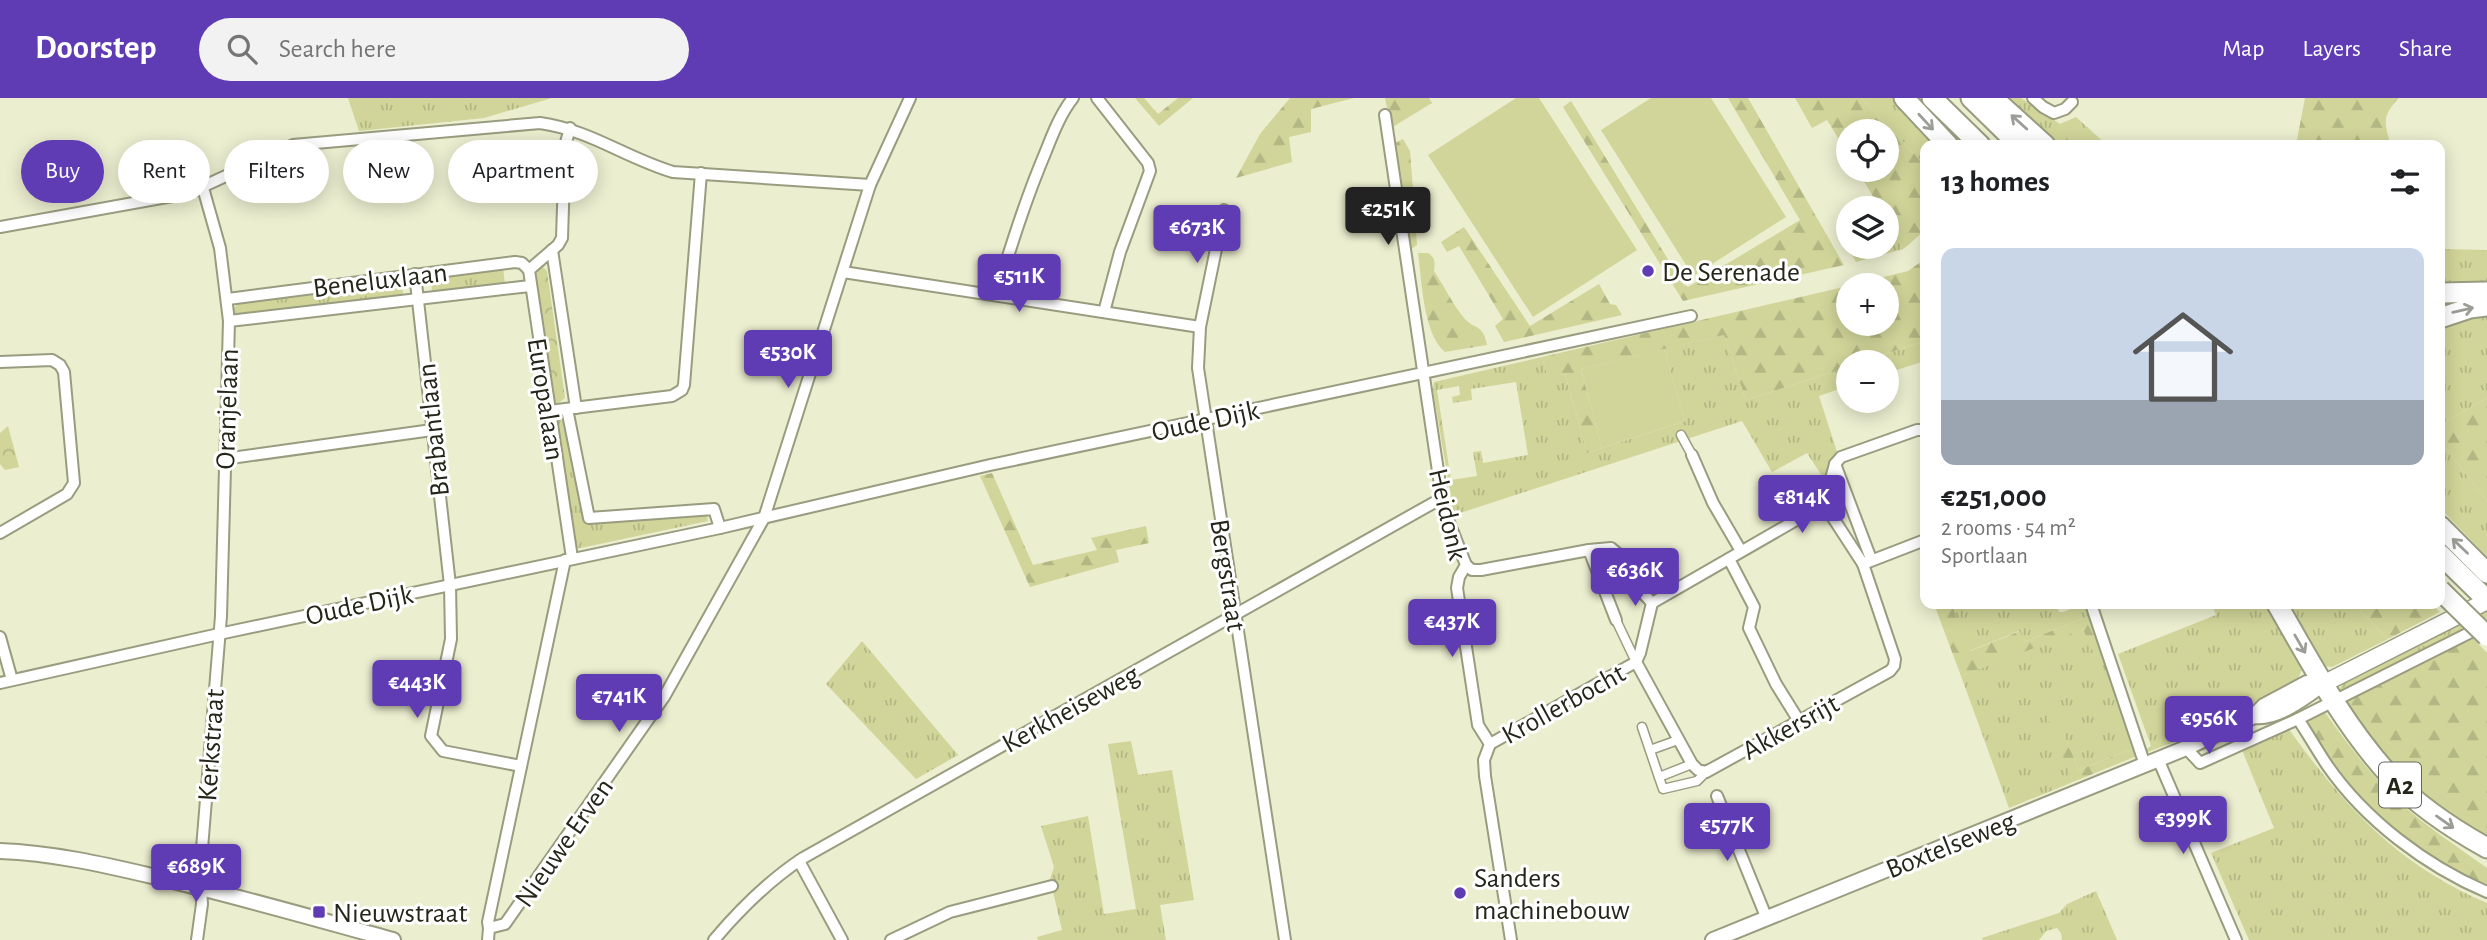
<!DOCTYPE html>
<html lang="en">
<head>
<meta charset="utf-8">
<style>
	body { margin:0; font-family:"Alegreya Sans",sans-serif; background:#f2f2f2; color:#202124; height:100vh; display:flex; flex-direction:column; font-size:26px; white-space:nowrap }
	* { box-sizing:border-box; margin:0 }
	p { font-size:23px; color:#757577 }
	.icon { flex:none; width:38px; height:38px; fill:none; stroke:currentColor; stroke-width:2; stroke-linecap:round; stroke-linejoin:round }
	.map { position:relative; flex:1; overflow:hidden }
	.sheet { position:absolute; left:1920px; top:42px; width:525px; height:469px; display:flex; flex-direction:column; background:#fff; border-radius:14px; box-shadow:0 4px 18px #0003 }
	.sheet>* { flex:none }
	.guide { position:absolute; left:21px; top:42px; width:665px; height:63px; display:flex; gap:14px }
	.buttons { position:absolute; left:1836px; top:21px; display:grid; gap:14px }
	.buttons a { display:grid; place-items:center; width:63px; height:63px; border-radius:50%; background:#fff; box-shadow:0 4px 18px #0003; font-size:35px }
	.price { position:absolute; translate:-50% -60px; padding:0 16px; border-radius:7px; background:#5f3cb4; color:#fff; font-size:23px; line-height:46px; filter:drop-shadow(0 2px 4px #0008) }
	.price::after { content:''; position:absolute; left:50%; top:42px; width:21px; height:16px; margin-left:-10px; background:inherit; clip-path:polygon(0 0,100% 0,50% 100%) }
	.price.current { background:#222; color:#fff }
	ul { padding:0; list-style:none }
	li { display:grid; align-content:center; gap:14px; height:371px; padding:0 21px }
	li+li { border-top:2px solid #e0e0e0 }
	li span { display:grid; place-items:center; height:217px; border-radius:14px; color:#555 }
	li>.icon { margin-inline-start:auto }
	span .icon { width:126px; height:126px; fill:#fffc; stroke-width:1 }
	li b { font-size:30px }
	h2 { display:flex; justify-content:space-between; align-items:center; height:84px; padding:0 21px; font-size:30px }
	.tag { padding:0 24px; border-radius:32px; background:#fff; box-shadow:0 4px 18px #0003; font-size:24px; line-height:63px }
	.tag.current { background:#5f3cb4; color:#fff }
	header { display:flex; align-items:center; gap:42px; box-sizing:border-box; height:98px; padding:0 35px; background:#5f3cb4; color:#fff }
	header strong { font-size:33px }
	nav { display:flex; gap:38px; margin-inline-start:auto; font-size:24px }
	.search { width:490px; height:63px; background:#f2f2f2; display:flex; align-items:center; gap:18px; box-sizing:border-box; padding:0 24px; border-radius:38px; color:#757577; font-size:26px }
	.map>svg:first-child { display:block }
	.grass { fill:url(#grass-tufts); fill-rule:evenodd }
	.forest { fill:url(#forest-firs) }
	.park { fill:url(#park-crowns) }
	.pitch { fill:#d1d599 }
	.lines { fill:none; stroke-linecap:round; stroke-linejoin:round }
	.pedestrian-casing { stroke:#999c7f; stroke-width:11 }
	.minor-casing { stroke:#999c7f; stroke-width:14 }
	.tertiary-casing { stroke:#999c7f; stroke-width:18 }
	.secondary-casing { stroke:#999c7f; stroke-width:19 }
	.motorway-casing { stroke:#999c7f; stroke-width:23 }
	.pedestrian { stroke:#fff; stroke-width:8 }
	.minor { stroke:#fff; stroke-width:10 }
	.tertiary { stroke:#fff; stroke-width:14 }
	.secondary { stroke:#fff; stroke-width:16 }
	.motorway { stroke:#fff; stroke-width:19 }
	.motorway-bridge-casing { stroke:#999c7f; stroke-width:23; stroke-linecap:butt }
	.motorway-bridge { stroke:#fff; stroke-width:19 }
	.oneway { stroke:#9d9d98 }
	.poi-dot { fill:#5f3cb4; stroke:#fff; stroke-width:2.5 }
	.labels { text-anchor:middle; stroke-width:6; stroke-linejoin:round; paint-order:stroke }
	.shield { fill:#fff; stroke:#66675f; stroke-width:2 }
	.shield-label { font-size:26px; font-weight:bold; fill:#25261a }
	.poi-label { font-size:28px; fill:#25261a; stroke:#fff; text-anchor:start }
	.street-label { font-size:28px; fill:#25261a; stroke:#fff }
</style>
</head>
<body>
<header>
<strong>Doorstep</strong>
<div class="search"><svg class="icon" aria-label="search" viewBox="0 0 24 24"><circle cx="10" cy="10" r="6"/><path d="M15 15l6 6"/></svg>Search here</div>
<nav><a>Map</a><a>Layers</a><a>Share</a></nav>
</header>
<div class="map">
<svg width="2487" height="842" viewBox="0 0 2487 842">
	<defs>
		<pattern id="grass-tufts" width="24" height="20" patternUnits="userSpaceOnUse" patternTransform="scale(1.75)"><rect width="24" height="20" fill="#d1d599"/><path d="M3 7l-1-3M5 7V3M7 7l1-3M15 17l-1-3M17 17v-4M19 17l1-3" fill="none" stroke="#b3b783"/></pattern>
		<pattern id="forest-firs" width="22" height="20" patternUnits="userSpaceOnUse" patternTransform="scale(1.75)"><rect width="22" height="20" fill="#d1d599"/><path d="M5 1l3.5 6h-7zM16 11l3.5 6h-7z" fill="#b3b783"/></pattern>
		<pattern id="park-crowns" width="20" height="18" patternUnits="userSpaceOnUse" patternTransform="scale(1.75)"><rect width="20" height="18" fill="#d1d599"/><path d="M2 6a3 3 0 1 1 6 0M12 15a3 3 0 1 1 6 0" fill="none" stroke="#b3b783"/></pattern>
	</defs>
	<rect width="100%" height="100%" fill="#ebeecf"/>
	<g class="grass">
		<polygon points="348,0 552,0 484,20 359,33"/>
		<polygon points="1861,0 1909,0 1952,47 1925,47 1925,67"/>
		<polygon points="2006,0 2021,0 2060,26 2076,19 2107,47 2057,47"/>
		<polygon points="1887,122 1903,151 1856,164 1838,133 1848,126 1848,149 1886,149"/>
		<polygon points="2440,151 2487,152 2487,184 2440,187"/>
		<polygon points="503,170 505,187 432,195 431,179"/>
		<polygon points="402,183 403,198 233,219 234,210 240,203"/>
		<polygon points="2481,218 2487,219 2487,300 2440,327 2440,231 2456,224"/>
		<path d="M1724,237L1746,302L1848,269V288L1819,298L1837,354L1831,361L1824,381L1807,355L1772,374L1742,323L1454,417L1433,292L1434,284L1542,259L1548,279L1565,276L1587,355L1685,323L1664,251ZM1516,284L1528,357L1483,365L1481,353L1473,354L1477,378L1451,382L1437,292L1459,288L1460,297L1452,299L1453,305L1472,302L1471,291Z"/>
		<polygon points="1925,243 1925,263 1887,275 1886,264 1861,264"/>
		<polygon points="560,319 565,320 587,421 707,418 708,423 576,451 554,321"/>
		<polygon points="2440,343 2487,403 2487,459 2440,410"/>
		<polygon points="1964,506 2056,506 2059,514 2063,514 2085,506 2089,518 2024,544 2019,533 1969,553 1953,510"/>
		<polygon points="2212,506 2268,506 2300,564 2302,572 2296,584 2255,610 2219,627 2137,658 2151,648 2118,556 2216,517"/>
		<polygon points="2284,506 2353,506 2388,541 2332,569 2322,568"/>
		<polygon points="2487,513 2487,520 2340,596 2340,590 2344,585"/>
		<polygon points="2083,530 2099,562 2105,560 2134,650 2079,672 2053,611 2046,613 2073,684 2009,710 1961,578"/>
		<polygon points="862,543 958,657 916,681 826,586"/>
		<path d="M2288,630C2344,708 2396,766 2487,805V842H2249L2211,755L2274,730L2242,652Z"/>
		<polygon points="1131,643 1138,677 1172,672 1194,802 1160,807 1166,842 1038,842 1037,839 1062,832 1050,781 1054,769 1041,728 1088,718 1104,816 1136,811 1108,646"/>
		<polygon points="2096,793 2117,842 2062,842 2061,835 2057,830 2046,833 2039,842 1983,842 1982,840 2059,815 2067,806"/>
	</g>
	<g class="forest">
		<polygon points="1135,0 1144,0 1158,16 1178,0 1193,0 1159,28"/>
		<polygon points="1290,0 1354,0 1311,11 1311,34 1289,39 1292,64 1236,80 1260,36"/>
		<polygon points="1385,0 1429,0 1432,5 1391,30"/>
		<polygon points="1728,0 1748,0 1844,167 1683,203 1563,9 1571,3 1683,186 1688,189 1800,122"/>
		<polygon points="1795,0 1861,0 1925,67 1925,132 1906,149 1903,151 1887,122 1886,110 1880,110 1857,72 1886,72 1886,33 1848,33 1848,56 1827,22 1812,30"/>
		<path d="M2305,0H2399C2382,17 2384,25 2391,47H2296Z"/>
		<polygon points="1403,41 1410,53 1417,147 1407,154 1393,46"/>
		<polygon points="1464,129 1530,228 1599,186 1610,206 1616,207 1622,217 1504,244 1495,228 1503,221 1459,148 1447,154 1441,144"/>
		<path d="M1418,155H1428C1436,160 1435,165 1434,173C1444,188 1452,205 1464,220C1474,232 1483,225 1487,247L1445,254C1423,236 1422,183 1418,155Z"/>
		<polygon points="1925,161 1925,243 1861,264 1848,264 1848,269 1746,302 1724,237 1581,271 1602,350 1587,355 1565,276 1548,280 1542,259 1848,188 1848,226 1886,226 1886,187 1851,187 1908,173"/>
		<polygon points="2487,300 2487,403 2440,343 2440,327"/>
		<polygon points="992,375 1033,467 1097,452 1091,440 1146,428 1149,445 1116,452 1119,464 1030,489 980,378"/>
		<polygon points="1934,506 1964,506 1953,510 1970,553 2020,533 2024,544 2089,518 2105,560 2097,563 2083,531 1961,578"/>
		<polygon points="2353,506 2431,506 2440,514 2388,541"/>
		<polygon points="2470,537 2487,555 2487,741 2474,736 2412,688 2391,667 2343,604"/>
		<polygon points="2053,610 2079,672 2134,650 2137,658 2073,684 2045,613"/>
		<path d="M2324,613C2346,644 2369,675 2396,701C2424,727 2456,748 2487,770V791C2451,771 2413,751 2382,723C2353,695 2329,664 2307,630L2311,619Z"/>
	</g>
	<g class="park">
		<polygon points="542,168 547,173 565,300 557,306 552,304 534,174 537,170"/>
		<polygon points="8,328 19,369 5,372 0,366 0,335"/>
	</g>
	<g class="pitch">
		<polygon points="1516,0 1539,0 1637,152 1533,219 1428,57"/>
		<polygon points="1651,0 1711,0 1786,119 1693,178 1601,32"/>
		<polygon points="1664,251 1685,323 1602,350 1581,271"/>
	</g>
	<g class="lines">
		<defs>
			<g id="pedestrian">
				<polyline points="1681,337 1692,357"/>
				<polyline points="1616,522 1636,564"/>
				<polyline points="1642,629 1663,691 1697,683 1706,674"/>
				<polyline points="1650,652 1678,642"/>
				<polyline points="1659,679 1692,666"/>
			</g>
			<g id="minor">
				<polyline points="1097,0 1148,65 1150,73 1120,154 1104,214"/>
				<polyline points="2033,0 2043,9 2054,15 2065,11 2072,4"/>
				<polyline points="1385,17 1442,400 1445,414 1466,467 1459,479 1457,490 1478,627 1490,646 1484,662 1485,678 1511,842"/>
				<polyline points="570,30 565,48 562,140 558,147 529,172 572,460"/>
				<polyline points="1224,112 1200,229 1198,270 1285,842"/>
				<path d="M0,129L189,95L293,47L540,25C590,32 626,60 673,74L870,87"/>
				<polyline points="552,152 576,310"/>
				<polyline points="843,174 1200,229"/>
				<polyline points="415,176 450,487 451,541 431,638 443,653 521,668"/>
				<path d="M996,197C1011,148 1026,100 1046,53C1053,35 1061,15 1073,0"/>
				<polyline points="228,201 515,164 522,165 529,172"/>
				<polyline points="229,223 530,188"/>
				<polyline points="0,264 52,262 60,267 64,274 74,385 67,396 0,435"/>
				<polyline points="567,311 589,420 714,411 720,430"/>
				<polyline points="549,313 672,298 682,292 684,287 701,75"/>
				<polyline points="1692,357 1713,405 1741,453"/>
				<polyline points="224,361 432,332"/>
				<polyline points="1835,366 1871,461"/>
				<polyline points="1824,406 1835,366 1841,359 1917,332 1925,332"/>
				<polyline points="1589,452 1616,522"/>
				<polyline points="1729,461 1754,509 1749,530 1776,586 1799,623"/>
				<polyline points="1466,467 1472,472 1481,472 1589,452 1611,450 1617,455 1643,495 1652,505 1640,555 1636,564 1490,646"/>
				<polyline points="1652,505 1824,406 1863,466 1925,442"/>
				<polyline points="2091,506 2145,667"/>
				<polyline points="0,539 12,582"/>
				<polyline points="1636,564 1692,666 1698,672 1706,674 1890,573 1894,568 1895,561 1863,466"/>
				<polyline points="0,585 219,536 720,430 990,367 1691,218"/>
				<path d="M2298,621C2308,636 2317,652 2327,667C2365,722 2426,768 2487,794"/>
				<polyline points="2186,650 2200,665 2298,621 2481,529"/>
				<polyline points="2158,661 2236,842"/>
				<polyline points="1717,698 1767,821"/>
				<polyline points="799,763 842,842"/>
				<polyline points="489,830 488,824 565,462"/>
				<polyline points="197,842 202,806 200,775 221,518 229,223 220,150 203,90"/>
				<polyline points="488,842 489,830 505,826 664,599 764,420 870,87 910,0"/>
				<path d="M714,842C741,810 768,783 803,760L1442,400"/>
				<polyline points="891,842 950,814 1052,788"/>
			</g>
			<g id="tertiary">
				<path d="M2254,618C2277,621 2305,599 2323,586"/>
				<path d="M0,753C52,755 101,766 152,778C233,797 313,820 393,842"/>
				<polyline points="1713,842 2186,650 2254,618 2264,608 2307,585 2323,586"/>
			</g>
			<polyline id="secondary" points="2323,586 2487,503"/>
			<g id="motorway">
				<polyline points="1904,0 1948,47"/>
				<polyline points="1932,0 1980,47"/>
				<polyline points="1971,0 2019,47"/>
				<polyline points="1993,0 2045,47"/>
				<polyline points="2440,195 2487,194"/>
				<polyline points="2440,220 2470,210 2487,208"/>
				<polyline points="2440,428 2487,475"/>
				<polyline points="2440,456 2487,502"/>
				<path d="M2277,506C2312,567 2344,628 2392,680C2419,709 2453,731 2487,750"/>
			</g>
		</defs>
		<use href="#pedestrian" class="pedestrian-casing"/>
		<use href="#minor" class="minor-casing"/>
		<use href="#tertiary" class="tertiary-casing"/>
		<use href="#secondary" class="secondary-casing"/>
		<use href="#motorway" class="motorway-casing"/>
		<use href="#pedestrian" class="pedestrian"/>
		<use href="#minor" class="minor"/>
		<use href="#tertiary" class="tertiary"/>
		<use href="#secondary" class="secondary"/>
		<use href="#motorway" class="motorway"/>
		<defs>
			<polyline id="motorway-bridge" points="2440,492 2487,538"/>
		</defs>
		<use href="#motorway-bridge" class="motorway-bridge-casing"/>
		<use href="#motorway-bridge" class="motorway-bridge"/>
	</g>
	<defs><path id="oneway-shaft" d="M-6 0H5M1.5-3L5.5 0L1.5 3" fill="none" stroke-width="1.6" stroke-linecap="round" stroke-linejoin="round" transform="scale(1.75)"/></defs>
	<g class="oneway">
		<use href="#oneway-shaft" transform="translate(1926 24) rotate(47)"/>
		<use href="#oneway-shaft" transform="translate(2019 24) rotate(-138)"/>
		<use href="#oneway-shaft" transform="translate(2463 212) rotate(-13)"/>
		<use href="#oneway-shaft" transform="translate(2460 448) rotate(-136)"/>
		<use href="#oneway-shaft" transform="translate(2300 546) rotate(60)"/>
		<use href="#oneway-shaft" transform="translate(2445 724) rotate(35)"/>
	</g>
	<g class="poi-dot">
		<circle cx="1648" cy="173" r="7"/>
		<circle cx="1460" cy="795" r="7"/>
		<rect x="312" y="807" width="14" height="14" rx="3.5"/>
	</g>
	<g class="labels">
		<rect class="shield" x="2379" y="664.5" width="42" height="45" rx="5"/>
		<g class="shield-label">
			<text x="2400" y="696">A2</text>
		</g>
		<g class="poi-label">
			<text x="1662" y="183">De Serenade</text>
			<text x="1474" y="789">Sanders<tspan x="1474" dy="32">machinebouw</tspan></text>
			<text x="333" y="824">Nieuwstraat</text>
		</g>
		<g class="street-label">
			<text transform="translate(380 181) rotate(-7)" y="10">Beneluxlaan</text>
			<text transform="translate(547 301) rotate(81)" y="10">Europalaan</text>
			<text transform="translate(226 311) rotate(-88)" y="10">Oranjelaan</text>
			<text transform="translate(1205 322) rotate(-12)" y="10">Oude Dijk</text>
			<text transform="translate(432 332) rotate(-96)" y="10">Brabantlaan</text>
			<text transform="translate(1449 416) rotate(77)" y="10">Heidonk</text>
			<text transform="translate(1229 477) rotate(81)" y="10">Bergstraat</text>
			<text transform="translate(359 506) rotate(-12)" y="10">Oude Dijk</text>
			<text transform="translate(1563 605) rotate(-29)" y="10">Krollerbocht</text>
			<text transform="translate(1070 610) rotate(-29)" y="10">Kerkheiseweg</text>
			<text transform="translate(1790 628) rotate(-29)" y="10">Akkersrijt</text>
			<text transform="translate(210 647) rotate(-86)" y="10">Kerkstraat</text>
			<text transform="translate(563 744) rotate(-55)" y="10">Nieuwe Erven</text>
			<text transform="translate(1950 746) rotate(-22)" y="10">Boxtelseweg</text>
		</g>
	</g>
</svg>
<div class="buttons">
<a><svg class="icon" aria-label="locate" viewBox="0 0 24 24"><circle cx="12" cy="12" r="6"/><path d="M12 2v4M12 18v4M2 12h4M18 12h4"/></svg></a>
<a><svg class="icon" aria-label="layers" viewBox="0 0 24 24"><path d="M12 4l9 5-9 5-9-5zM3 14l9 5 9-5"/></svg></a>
<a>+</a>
<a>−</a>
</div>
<b class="price current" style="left:1388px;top:149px">€251K</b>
<b class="price" style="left:1197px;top:167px">€673K</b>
<b class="price" style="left:1019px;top:216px">€511K</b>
<b class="price" style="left:788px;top:292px">€530K</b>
<b class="price" style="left:1802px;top:437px">€814K</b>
<b class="price" style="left:1635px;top:510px">€636K</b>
<b class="price" style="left:1452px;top:561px">€437K</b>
<b class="price" style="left:417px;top:622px">€443K</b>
<b class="price" style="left:619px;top:636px">€741K</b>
<b class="price" style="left:2209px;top:658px">€956K</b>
<b class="price" style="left:2183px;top:758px">€399K</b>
<b class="price" style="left:1727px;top:765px">€577K</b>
<b class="price" style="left:196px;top:806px">€689K</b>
<div class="guide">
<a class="tag current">Buy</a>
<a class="tag">Rent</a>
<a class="tag">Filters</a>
<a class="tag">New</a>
<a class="tag">Apartment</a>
</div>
<section class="sheet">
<h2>13 homes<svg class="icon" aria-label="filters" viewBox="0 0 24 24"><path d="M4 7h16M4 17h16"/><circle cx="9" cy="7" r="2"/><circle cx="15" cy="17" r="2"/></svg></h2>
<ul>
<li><span style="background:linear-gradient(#c9d6e8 70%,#9aa5b1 0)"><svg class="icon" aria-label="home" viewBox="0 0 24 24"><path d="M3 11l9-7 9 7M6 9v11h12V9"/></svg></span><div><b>€251,000</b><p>2 rooms · 54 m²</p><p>Sportlaan</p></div></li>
</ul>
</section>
</div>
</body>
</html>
